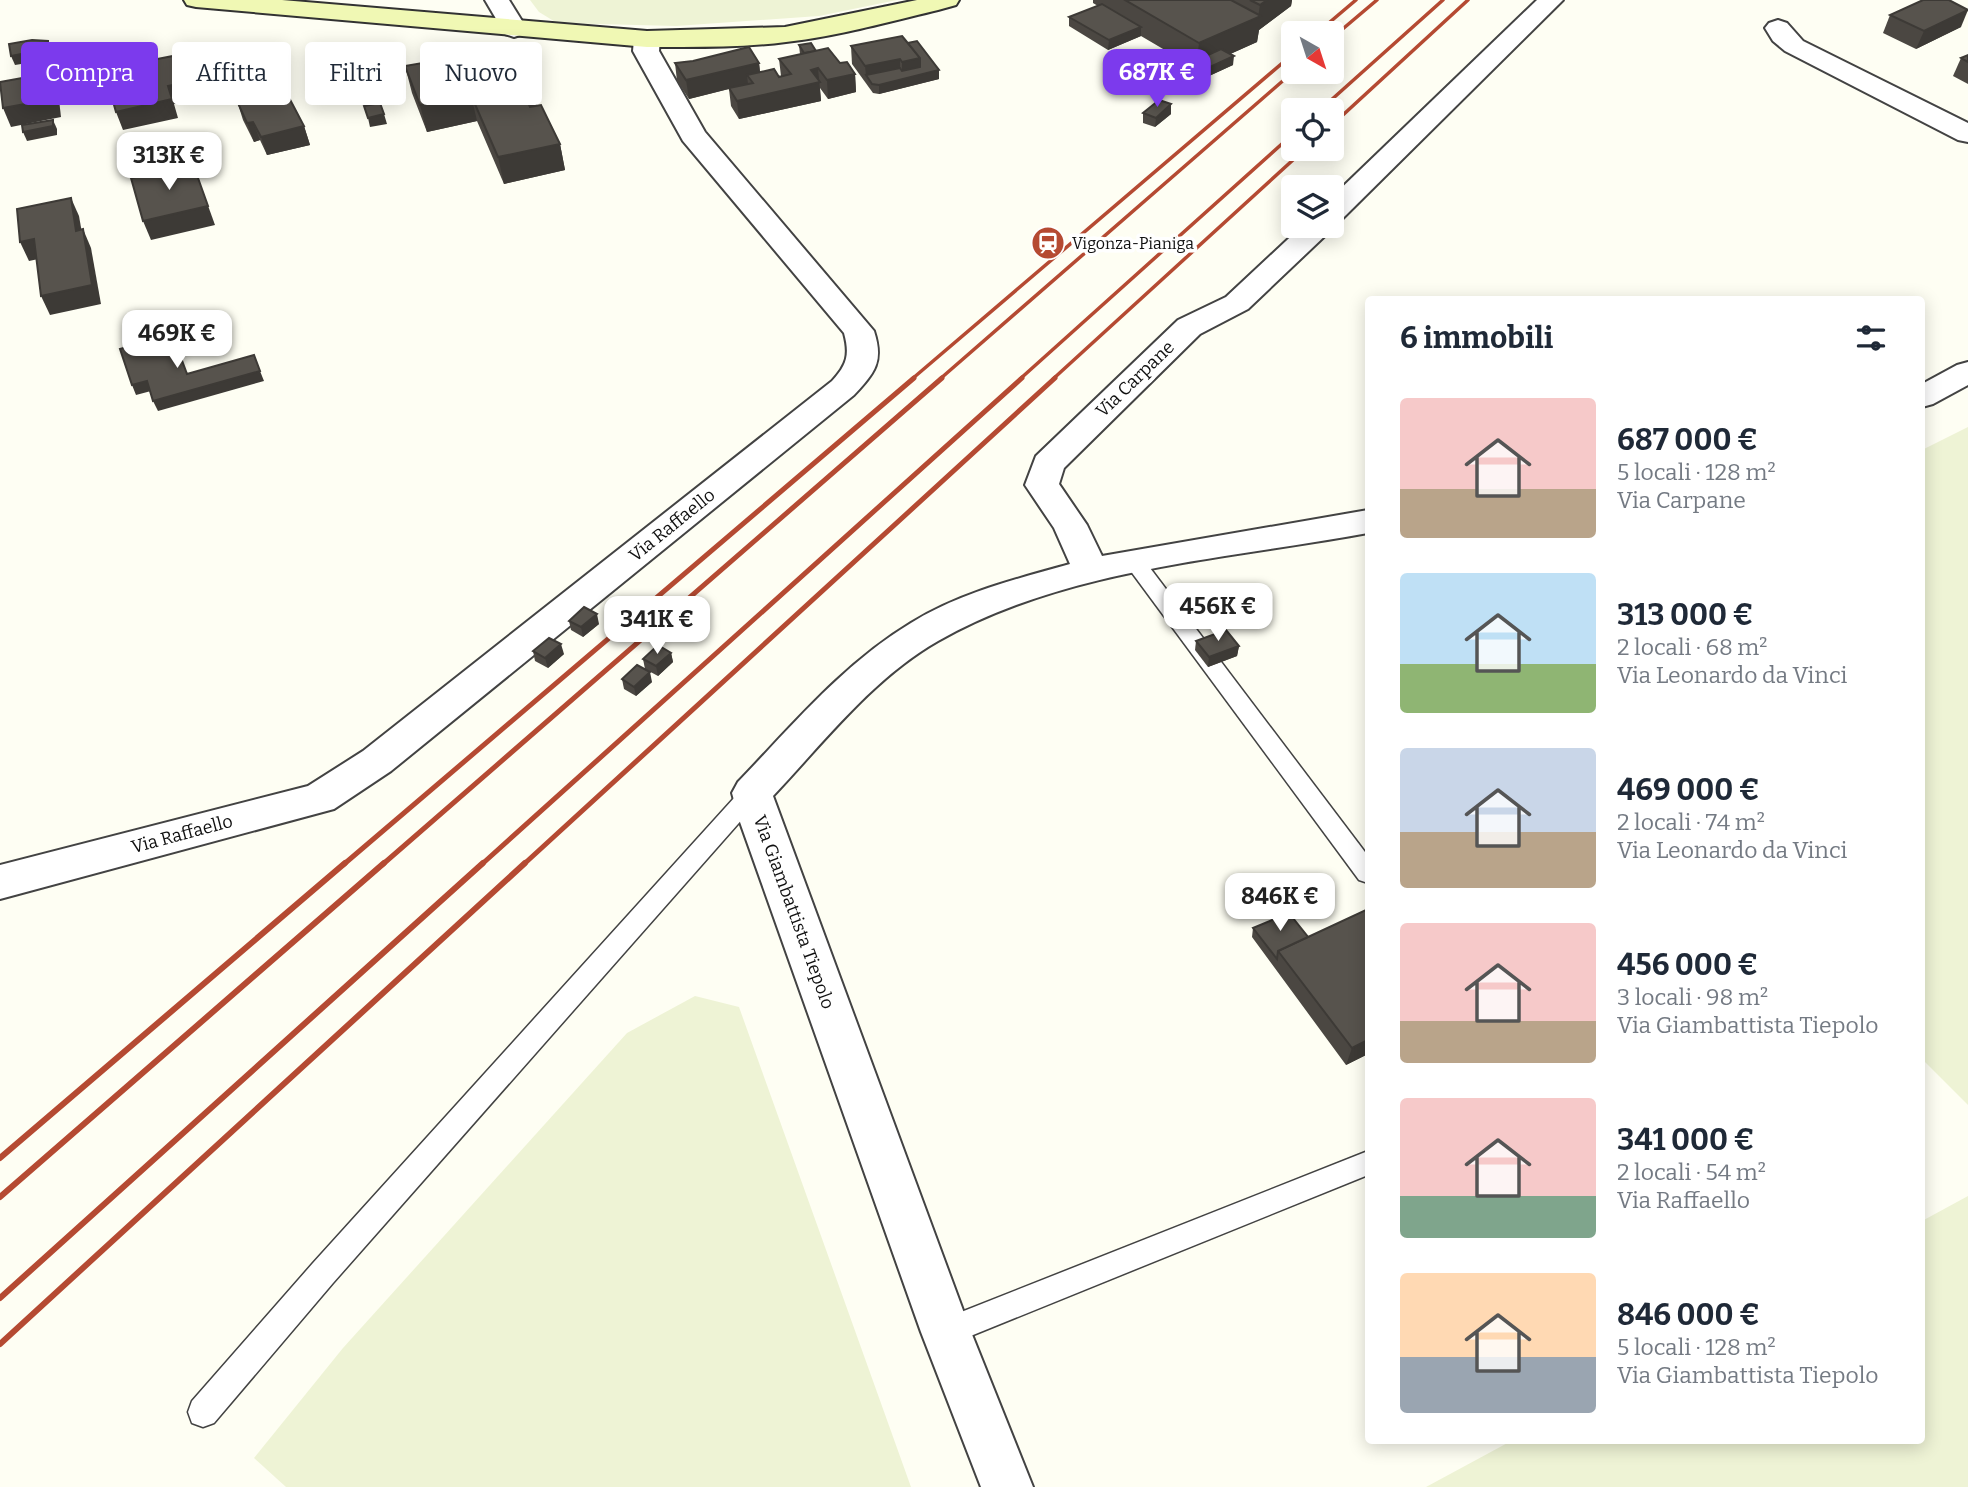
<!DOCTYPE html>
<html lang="it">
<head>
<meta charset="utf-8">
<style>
	body { margin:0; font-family:Bitter,serif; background:#f2f2f3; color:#1f2937; height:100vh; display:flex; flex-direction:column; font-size:26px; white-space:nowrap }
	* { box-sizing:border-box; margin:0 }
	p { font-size:23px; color:#747a83 }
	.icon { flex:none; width:38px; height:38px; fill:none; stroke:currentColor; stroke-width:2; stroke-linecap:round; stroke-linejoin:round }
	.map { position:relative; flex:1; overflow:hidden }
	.sheet { position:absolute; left:1365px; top:296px; width:560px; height:1148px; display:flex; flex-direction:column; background:#fff; border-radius:7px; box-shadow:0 4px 18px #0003 }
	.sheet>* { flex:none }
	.guide { position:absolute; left:21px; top:42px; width:665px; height:63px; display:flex; gap:14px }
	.needle { width:46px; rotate:141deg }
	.controls { position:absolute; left:1281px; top:21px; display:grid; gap:14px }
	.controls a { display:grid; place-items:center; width:63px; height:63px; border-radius:7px; background:#fff; box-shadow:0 4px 18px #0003; font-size:35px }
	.price { position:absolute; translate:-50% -60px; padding:0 16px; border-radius:14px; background:#fff; color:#222; font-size:23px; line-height:46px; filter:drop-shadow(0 2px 4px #0008) }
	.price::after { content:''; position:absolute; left:50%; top:42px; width:21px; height:16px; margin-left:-10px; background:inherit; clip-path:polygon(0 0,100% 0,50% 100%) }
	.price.selected { background:#7c3aed; color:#fff }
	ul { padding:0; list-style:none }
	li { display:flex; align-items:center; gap:21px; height:175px; padding:0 35px }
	li span { display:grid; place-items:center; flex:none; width:196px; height:140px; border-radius:7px; color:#555 }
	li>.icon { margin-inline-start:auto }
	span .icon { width:84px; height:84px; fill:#fffc; stroke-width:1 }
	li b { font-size:30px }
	h2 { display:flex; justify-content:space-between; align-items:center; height:84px; padding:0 35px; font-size:30px }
	.chip { padding:0 24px; border-radius:7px; background:#fff; box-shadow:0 4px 18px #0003; font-size:24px; line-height:63px }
	.chip.selected { background:#7c3aed; color:#fff }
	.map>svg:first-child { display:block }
	.farmland { fill:#eef3d5 }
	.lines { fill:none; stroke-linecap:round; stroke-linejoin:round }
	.lane-casing { stroke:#434343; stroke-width:3 }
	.street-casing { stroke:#434343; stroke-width:4 }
	.secondary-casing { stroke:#323232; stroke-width:4 }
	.lane { fill:#fff; fill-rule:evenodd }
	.street { fill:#fff; fill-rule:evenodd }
	.secondary { fill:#f0f8b4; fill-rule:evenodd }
	.rail-far2 { stroke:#b54a32; stroke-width:3.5 }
	.rail-far1 { stroke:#b54a32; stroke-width:5 }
	.rail { stroke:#b54a32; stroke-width:6 }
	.wall { fill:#4b4742 }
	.shaded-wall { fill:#3d3a36 }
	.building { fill:#57534d; stroke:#3d3a36; stroke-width:2 }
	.labels { text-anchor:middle; stroke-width:7; stroke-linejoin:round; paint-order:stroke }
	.far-poi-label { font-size:16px; fill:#101010; stroke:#fff; text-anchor:start }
	.street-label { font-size:18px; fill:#101010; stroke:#fff }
</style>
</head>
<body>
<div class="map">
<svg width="1968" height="1487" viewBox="0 0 1968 1487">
	<rect width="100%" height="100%" fill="#fefef3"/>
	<g class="farmland">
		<polygon points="530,0 897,0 819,16 676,26 557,23 539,12"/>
		<polygon points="1968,427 1968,1105 1922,1059 1922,450"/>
		<polygon points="695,996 739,1007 911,1487 286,1487 254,1458 343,1348 627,1033"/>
		<polygon points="1968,1196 1968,1487 1426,1487 1513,1440 1922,1440 1922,1221"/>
	</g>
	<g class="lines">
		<defs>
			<g id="lane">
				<polygon points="1134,554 1141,556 1368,856 1368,883 1359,880 1127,566 1124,561 1127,556"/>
				<polygon points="752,784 760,787 764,793 760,799 333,1283 214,1423 203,1427 192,1423 188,1412 192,1401 313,1263 744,787"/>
				<polygon points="1368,1151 1368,1175 946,1346 936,1342 931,1332 936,1322"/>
			</g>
			<g id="street">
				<polygon points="485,0 509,0 527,29 523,34 514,37 505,34"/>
				<polygon points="1537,0 1563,0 1342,219 1332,222 1332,197"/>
				<polygon points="1778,20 1787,23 1803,41 1968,123 1968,142 1958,140 1785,51 1773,41 1765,28 1769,23"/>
				<path d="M647,31L656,34L660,39L659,51L705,132L874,331C884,362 875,372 854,395L391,771L334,809L0,899V865L308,786L363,751L832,381C847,365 850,355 844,333L683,141L633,51L634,39L638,34Z"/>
				<path d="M1332,224L1333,226L1329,232L1248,309L1200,334L1064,468L1059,484L1087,525L1102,556L1368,510V533C1227,559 1065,568 938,641C873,678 824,742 773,796L971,1332L1033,1487H981L921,1332L740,822L732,793L738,782C792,726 843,664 911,623C959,593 1016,579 1070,564L1054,528L1025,485L1036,456L1178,320L1226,297L1302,226H1332Z"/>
				<polygon points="1968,362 1968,385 1933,404 1922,407 1922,384 1957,365"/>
			</g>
			<path id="secondary" d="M184,0H282L647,31L785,27L917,0H959L956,5L938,10C888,22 838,36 786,42C740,48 693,47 647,47L196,7L187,5Z"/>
		</defs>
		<use href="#lane" class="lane-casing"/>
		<use href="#street" class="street-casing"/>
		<use href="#secondary" class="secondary-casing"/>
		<use href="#lane" class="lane"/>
		<use href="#street" class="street"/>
		<use href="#secondary" class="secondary"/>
		<g class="rail-far2">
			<polyline points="1317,33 1356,0"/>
			<polyline points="1332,38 1377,0"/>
			<polyline points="1320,110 1443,0"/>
			<polyline points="1332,125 1468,0"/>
			<polyline points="912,379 1293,54"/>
			<polyline points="940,379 1293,72"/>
			<polyline points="1020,379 1293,134"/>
			<polyline points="1053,379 1305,149"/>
		</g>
		<g class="rail-far1">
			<polyline points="343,865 914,378"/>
			<polyline points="382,865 942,378"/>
			<polyline points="481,865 1022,378"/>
			<polyline points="523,865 1055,378"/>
		</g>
		<g class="rail">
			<polyline points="0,1158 345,863"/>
			<polyline points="0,1197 384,863"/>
			<polyline points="0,1298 483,863"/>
			<polyline points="0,1344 525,863"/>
		</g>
	</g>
	<g class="wall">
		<polygon points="1093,0 1292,0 1291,6 1259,30 1257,42 1230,54 1233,65 1209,76 1141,36 1108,50 1069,26 1069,17 1098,6 1093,3"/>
		<polygon points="1890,15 1961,27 1916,49 1883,33"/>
		<polygon points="908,43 939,70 939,79 879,94 873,93 852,64 851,46"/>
		<polygon points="799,45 816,51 840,63 855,74 856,92 828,99 820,88 821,101 739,119 731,106 729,89 689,99 677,81 675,63 759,63 760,72 781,76 779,59 800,54"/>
		<polygon points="1968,55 1968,84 1953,76 1961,58"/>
		<polygon points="437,65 465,82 560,144 565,170 504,184 477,121 427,132 412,93 405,66"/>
		<polygon points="237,101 304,126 310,145 267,155 260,140 254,142 243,120"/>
		<polygon points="1143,113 1171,114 1155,127 1143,123"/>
		<polygon points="569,621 599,624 583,637 571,630"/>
		<polygon points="1196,641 1239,646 1237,656 1208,667 1195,650"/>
		<polygon points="533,651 564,654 548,668 535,661"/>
		<polygon points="671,653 673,662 658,676 645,669 643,659"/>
		<polygon points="622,679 652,682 636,696 624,689"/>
		<polygon points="1368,909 1368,1054 1346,1065 1252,937 1253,928 1308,937"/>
	</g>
	<g class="shaded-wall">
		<polygon points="1267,0 1292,0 1291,6 1259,30 1257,42 1206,65 1197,60 1199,43 1258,17 1260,5"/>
		<polygon points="1968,10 1961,27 1916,49 1924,31"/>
		<polygon points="1141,27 1141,36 1108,50 1109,40"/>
		<polygon points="48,41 51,51 52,59 15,65 11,56"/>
		<polygon points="173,56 189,102 174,104 178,118 123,130 116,112 168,86"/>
		<polygon points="1234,56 1233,65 1209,76 1210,67"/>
		<polygon points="920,58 939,70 939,79 879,94 879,85 902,79 902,62"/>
		<polygon points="900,59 900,77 866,75 865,66"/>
		<polygon points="759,63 761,81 747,75 748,84 689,99 686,80"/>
		<polygon points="818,68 821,101 739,119 737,101 811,70"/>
		<polygon points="50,73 58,91 61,117 11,127 3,108"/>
		<polygon points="855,74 856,92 828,99 827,80"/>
		<polygon points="535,91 540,118 529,120 524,94"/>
		<polygon points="471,95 477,121 427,132 420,105"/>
		<polygon points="1171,104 1171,114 1155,127 1156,118"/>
		<polygon points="384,114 387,124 370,127 368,118"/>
		<polygon points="53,120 57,129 57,135 27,141 23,132"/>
		<polygon points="253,122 260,140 254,142 247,123"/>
		<polygon points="304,126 310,145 267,155 261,137"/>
		<polygon points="560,144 565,170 504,184 498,157"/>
		<polygon points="193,164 215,225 151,240 143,221"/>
		<polygon points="71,198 79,216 85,250 76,231"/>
		<polygon points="83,229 91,248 101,304 50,315 41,296"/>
		<polygon points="34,239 43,258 29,261 20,242"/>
		<polygon points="260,371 264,381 158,411 153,401"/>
		<polygon points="147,381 151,391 136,395 132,385"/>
		<polygon points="597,614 599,624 583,637 581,627"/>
		<polygon points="561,644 564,654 548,668 545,658"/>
		<polygon points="1239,646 1237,656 1208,667 1209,657"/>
		<polygon points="671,653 673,662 658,676 656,666"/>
		<polygon points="650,672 652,682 636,696 634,687"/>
		<polygon points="1368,1040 1368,1054 1346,1065 1352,1048"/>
	</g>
	<g class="building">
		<polygon points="1125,0 1231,0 1261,16 1199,43"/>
		<polygon points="1250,0 1267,0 1260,5"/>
		<polygon points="1923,0 1949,0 1968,10 1924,31 1890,15"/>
		<polygon points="1102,4 1141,27 1109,40 1069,17"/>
		<polygon points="902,36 920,58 902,62 900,59 865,66 851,46"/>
		<polygon points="32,40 48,41 48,49 11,56 9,44"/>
		<polygon points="917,41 939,70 879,85 872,84 866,75 900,68 902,71 920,67 920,58 908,43"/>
		<polygon points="811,43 816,51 804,53 799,45"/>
		<polygon points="749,47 759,63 686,80 675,63 693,61"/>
		<polygon points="828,48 840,63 847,62 855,74 827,80 818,68 811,70 820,82 737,101 729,88 753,83 747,75 774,69 779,77 791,74 779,59"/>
		<polygon points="1221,49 1234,56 1210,67 1197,60"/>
		<polygon points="1968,55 1968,62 1961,58"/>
		<polygon points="173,56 182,83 168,86 172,99 116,112 105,73 143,65 142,62"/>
		<polygon points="434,61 437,65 456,62 465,82 525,70 535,91 524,94 530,107 541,105 560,144 498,157 471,95 420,105 405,66"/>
		<polygon points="50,73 53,99 3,108 0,82"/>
		<polygon points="285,90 304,126 261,137 253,122 247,123 237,101"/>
		<polygon points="1159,100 1171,104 1156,118 1143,113"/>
		<polygon points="380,103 384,114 368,118 364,106"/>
		<polygon points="53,120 53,126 23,132 22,125"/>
		<polygon points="193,164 208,206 143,221 131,178"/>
		<polygon points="71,198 76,231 83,229 92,285 41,296 34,239 20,242 17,209"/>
		<polygon points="157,339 161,351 177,347 187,374 254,355 260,371 153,401 147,381 132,385 120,349"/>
		<polygon points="584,607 597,614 581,627 569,621"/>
		<polygon points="1226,630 1239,646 1209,657 1196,641"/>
		<polygon points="549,638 561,644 545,658 533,651"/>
		<polygon points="658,645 671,653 656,666 643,659"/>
		<polygon points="637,665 650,672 634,687 622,679"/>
		<polygon points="1368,909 1368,1040 1352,1048 1278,951"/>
		<polygon points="1289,913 1308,937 1278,951 1277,959 1253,928"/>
	</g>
	<defs>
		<symbol id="station-disc" viewBox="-11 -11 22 22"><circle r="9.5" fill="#b54a32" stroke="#fff"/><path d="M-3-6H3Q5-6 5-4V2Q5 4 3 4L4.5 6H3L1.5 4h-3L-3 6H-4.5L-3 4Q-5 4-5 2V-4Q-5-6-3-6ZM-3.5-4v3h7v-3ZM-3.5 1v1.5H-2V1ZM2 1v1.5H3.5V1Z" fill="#fff"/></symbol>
	</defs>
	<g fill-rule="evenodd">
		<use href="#station-disc" x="1029" y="224" width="38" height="38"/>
	</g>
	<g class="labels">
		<g class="far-poi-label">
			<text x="1072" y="249">Vigonza-Pianiga</text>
		</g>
		<g class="street-label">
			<text transform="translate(1135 379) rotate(-44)" y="6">Via Carpane</text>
			<text transform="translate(672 525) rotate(-39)" y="6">Via Raffaello</text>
			<text transform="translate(182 834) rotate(-15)" y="6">Via Raffaello</text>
			<text transform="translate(794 912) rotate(70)" y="6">Via Giambattista Tiepolo</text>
		</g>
	</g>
</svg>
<div class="controls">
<a><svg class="needle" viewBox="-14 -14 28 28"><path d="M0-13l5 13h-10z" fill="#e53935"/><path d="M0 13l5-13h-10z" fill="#747a83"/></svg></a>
<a><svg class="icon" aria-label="locate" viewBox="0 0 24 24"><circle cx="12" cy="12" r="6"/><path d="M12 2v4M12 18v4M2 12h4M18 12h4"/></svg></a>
<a><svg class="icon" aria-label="layers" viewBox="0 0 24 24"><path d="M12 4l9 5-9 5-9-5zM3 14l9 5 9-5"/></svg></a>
</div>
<b class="price selected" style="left:1157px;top:109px">687K €</b>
<b class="price" style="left:169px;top:192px">313K €</b>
<b class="price" style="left:177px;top:370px">469K €</b>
<b class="price" style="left:1218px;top:643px">456K €</b>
<b class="price" style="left:657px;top:656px">341K €</b>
<b class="price" style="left:1280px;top:933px">846K €</b>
<div class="guide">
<a class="chip selected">Compra</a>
<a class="chip">Affitta</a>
<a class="chip">Filtri</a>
<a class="chip">Nuovo</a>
</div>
<section class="sheet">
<h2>6 immobili<svg class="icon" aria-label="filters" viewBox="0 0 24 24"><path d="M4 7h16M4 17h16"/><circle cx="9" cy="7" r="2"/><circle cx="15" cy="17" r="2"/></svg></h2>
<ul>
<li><span style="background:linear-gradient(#f6c9c9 65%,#b9a48a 0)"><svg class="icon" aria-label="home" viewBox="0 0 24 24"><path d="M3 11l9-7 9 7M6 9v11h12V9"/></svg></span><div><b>687 000 €</b><p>5 locali · 128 m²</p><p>Via Carpane</p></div></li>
<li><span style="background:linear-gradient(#bfe0f5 65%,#8fb573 0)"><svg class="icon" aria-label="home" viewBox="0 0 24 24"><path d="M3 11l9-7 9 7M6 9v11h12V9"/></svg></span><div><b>313 000 €</b><p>2 locali · 68 m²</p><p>Via Leonardo da Vinci</p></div></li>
<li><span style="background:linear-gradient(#c9d6e8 60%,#b9a48a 0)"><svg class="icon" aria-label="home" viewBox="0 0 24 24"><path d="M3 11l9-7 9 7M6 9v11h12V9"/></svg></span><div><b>469 000 €</b><p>2 locali · 74 m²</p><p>Via Leonardo da Vinci</p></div></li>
<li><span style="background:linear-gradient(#f6c9c9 70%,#b9a48a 0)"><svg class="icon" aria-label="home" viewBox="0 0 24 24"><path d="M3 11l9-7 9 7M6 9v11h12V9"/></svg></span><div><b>456 000 €</b><p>3 locali · 98 m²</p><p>Via Giambattista Tiepolo</p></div></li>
<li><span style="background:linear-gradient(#f6c9c9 70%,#7fa58c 0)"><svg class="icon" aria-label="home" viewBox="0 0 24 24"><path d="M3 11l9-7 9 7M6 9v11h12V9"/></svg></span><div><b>341 000 €</b><p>2 locali · 54 m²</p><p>Via Raffaello</p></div></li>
<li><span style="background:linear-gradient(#ffd9b3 60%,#9aa5b1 0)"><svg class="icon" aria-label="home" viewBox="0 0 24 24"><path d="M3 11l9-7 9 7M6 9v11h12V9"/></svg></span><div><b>846 000 €</b><p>5 locali · 128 m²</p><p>Via Giambattista Tiepolo</p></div></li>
</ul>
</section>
</div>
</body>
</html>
